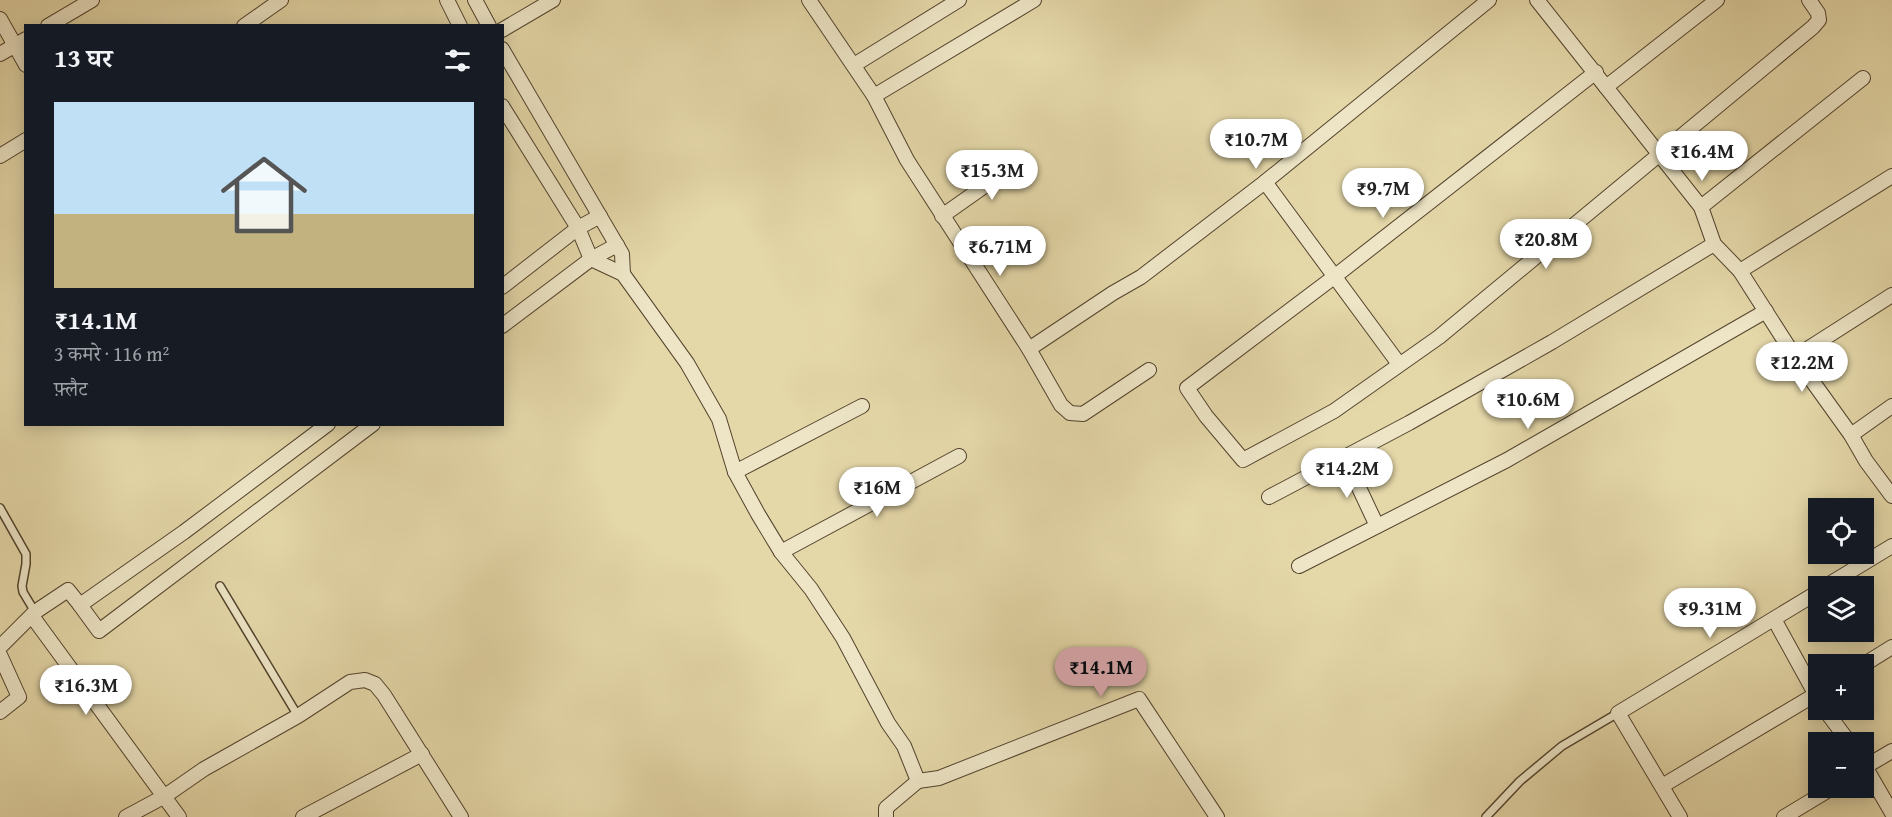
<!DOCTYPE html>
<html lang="hi">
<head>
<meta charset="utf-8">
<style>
	body { margin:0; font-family:"Gentium Book Plus","Noto Serif Devanagari",serif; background:#20242c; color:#f1f3f6; height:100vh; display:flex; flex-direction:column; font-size:22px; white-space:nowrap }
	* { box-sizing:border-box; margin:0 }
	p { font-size:20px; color:#9ea1a6 }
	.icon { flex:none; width:33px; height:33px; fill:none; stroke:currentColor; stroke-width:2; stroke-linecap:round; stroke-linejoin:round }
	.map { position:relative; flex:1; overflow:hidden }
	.side { position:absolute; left:24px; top:24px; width:480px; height:402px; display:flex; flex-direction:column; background:#171b24; border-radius:0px; box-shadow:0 3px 15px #0003 }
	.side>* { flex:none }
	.controls { position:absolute; left:1808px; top:498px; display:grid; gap:12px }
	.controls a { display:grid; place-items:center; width:66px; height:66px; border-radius:0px; background:#171b24; box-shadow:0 3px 15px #0003; font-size:30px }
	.price { position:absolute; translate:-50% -51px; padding:0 14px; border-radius:21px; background:#fff; color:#222; font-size:20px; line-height:39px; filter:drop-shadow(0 2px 3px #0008) }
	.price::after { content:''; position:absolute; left:50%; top:36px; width:18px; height:14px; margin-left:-9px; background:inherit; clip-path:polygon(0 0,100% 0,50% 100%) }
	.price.current { background:#c59692; color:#111 }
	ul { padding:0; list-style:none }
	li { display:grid; align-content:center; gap:12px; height:318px; padding:0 30px }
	li span { display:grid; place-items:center; height:186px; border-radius:0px; color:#555 }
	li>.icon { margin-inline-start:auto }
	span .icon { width:108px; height:108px; fill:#fffc; stroke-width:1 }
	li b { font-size:26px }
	h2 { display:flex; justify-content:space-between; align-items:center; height:72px; padding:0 30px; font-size:26px }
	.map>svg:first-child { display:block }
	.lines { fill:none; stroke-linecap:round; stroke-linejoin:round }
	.lane-casing { stroke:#53432d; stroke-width:10 }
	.street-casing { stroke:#53432d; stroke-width:16 }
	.lane { stroke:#ede5c6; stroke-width:7 }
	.street { stroke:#ede5c6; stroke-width:14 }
</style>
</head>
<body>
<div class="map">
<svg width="1892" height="817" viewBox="0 0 1892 817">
	<rect width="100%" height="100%" fill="#e4d7a8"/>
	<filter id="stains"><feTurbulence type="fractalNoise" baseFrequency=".00333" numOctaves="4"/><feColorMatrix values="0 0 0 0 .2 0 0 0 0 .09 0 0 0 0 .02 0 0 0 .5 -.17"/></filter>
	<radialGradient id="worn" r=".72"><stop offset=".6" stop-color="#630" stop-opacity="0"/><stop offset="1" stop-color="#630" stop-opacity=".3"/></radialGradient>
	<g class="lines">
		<defs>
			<g id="lane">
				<polyline points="0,508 26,554 26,564 22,586 23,592 35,612"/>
				<polyline points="220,586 298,716"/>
				<polyline points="1486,817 1520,781 1562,746 1618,713"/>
			</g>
			<g id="street">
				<polyline points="447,0 460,26"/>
				<polyline points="475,0 489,26"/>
				<polyline points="809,0 874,96 907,160 1029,349 1061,405 1070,413 1083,414 1149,370"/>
				<polyline points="1537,0 1701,207 1714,244 1740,271 1892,176"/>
				<polyline points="0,19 26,65"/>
				<polyline points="48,26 92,0"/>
				<polyline points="244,26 281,0"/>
				<polyline points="502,30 553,0"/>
				<polyline points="502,49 622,254 623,274"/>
				<polyline points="0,54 26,39"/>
				<polyline points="854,65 959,0"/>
				<polyline points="1596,72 1334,277 1187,388 1206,416 1243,460 1334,411 1439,337 1813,27 1819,20 1818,13 1809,0"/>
				<polyline points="1606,87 1717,0"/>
				<polyline points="874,96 1034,0"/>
				<polyline points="502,106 578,228 591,259 623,274 687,363 719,419 735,472 758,514 781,552 811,589 843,638 888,723 904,746 918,781 886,808 886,817"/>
				<polyline points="0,156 26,140"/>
				<polyline points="1265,182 1399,364"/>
				<polyline points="1701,207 1863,78"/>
				<polyline points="942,216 1023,159"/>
				<polyline points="1740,271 1795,357 1851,435 1866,461 1892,496"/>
				<polyline points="502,287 578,228 600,216"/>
				<polyline points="502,326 591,259 617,245"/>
				<polyline points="1029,349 1113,293 1141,277 1265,182 1489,0"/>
				<polyline points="1795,357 1892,295"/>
				<polyline points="1851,435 1892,406"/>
				<polyline points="1345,458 1377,526"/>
				<polyline points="735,472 862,406"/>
				<polyline points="1269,497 1409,423 1552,342 1714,244"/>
				<polyline points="781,552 959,456"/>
				<polyline points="1299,566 1507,460 1766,311"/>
				<polyline points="1826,586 1892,546"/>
				<polyline points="80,605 99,631 373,424"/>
				<polyline points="32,616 179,817"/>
				<polyline points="1774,619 1818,699"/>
				<polyline points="0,647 35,612 68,590 80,605 184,532 328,424"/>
				<polyline points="0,655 19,697 0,712"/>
				<polyline points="1863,665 1892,647"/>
				<polyline points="1825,710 1849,742"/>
				<polyline points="1863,763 1892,813"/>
				<polyline points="1863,768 1892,751"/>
				<polyline points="918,781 939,778 1139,699 1217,817"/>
				<polyline points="1662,786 1818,693"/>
				<polyline points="126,817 165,796 204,769 298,716 350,682 365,680 375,684 384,695 461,817"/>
				<polyline points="303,817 422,754"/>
				<polyline points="1680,817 1618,713 1818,592"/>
				<polyline points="1784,817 1832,788"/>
			</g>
		</defs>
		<use href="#lane" class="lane-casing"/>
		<use href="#street" class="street-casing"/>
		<use href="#lane" class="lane"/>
		<use href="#street" class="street"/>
	</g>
	<rect width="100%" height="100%" filter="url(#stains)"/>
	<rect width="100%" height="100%" fill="url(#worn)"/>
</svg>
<div class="controls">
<a><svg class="icon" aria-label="locate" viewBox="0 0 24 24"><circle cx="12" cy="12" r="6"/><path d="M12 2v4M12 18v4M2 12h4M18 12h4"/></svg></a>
<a><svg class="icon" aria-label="layers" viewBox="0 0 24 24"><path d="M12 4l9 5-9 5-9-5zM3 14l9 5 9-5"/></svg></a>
<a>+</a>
<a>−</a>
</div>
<b class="price" style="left:1256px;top:170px">₹10.7M</b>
<b class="price" style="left:1702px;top:182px">₹16.4M</b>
<b class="price" style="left:992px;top:201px">₹15.3M</b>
<b class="price" style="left:1383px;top:219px">₹9.7M</b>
<b class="price" style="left:1546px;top:270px">₹20.8M</b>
<b class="price" style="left:1000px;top:277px">₹6.71M</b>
<b class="price" style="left:1802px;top:393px">₹12.2M</b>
<b class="price" style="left:1528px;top:430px">₹10.6M</b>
<b class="price" style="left:1347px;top:499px">₹14.2M</b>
<b class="price" style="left:877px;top:518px">₹16M</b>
<b class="price" style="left:1710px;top:639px">₹9.31M</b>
<b class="price current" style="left:1101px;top:698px">₹14.1M</b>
<b class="price" style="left:86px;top:716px">₹16.3M</b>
<section class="side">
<h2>13 घर<svg class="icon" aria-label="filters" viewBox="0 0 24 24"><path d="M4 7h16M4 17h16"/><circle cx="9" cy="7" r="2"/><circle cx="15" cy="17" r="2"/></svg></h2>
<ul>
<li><span style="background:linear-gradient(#bfe0f5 60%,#c2b280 0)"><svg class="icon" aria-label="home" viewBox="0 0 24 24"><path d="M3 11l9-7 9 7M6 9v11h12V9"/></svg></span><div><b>₹14.1M</b><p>3 कमरे · 116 m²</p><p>फ़्लैट</p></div></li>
</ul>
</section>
</div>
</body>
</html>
